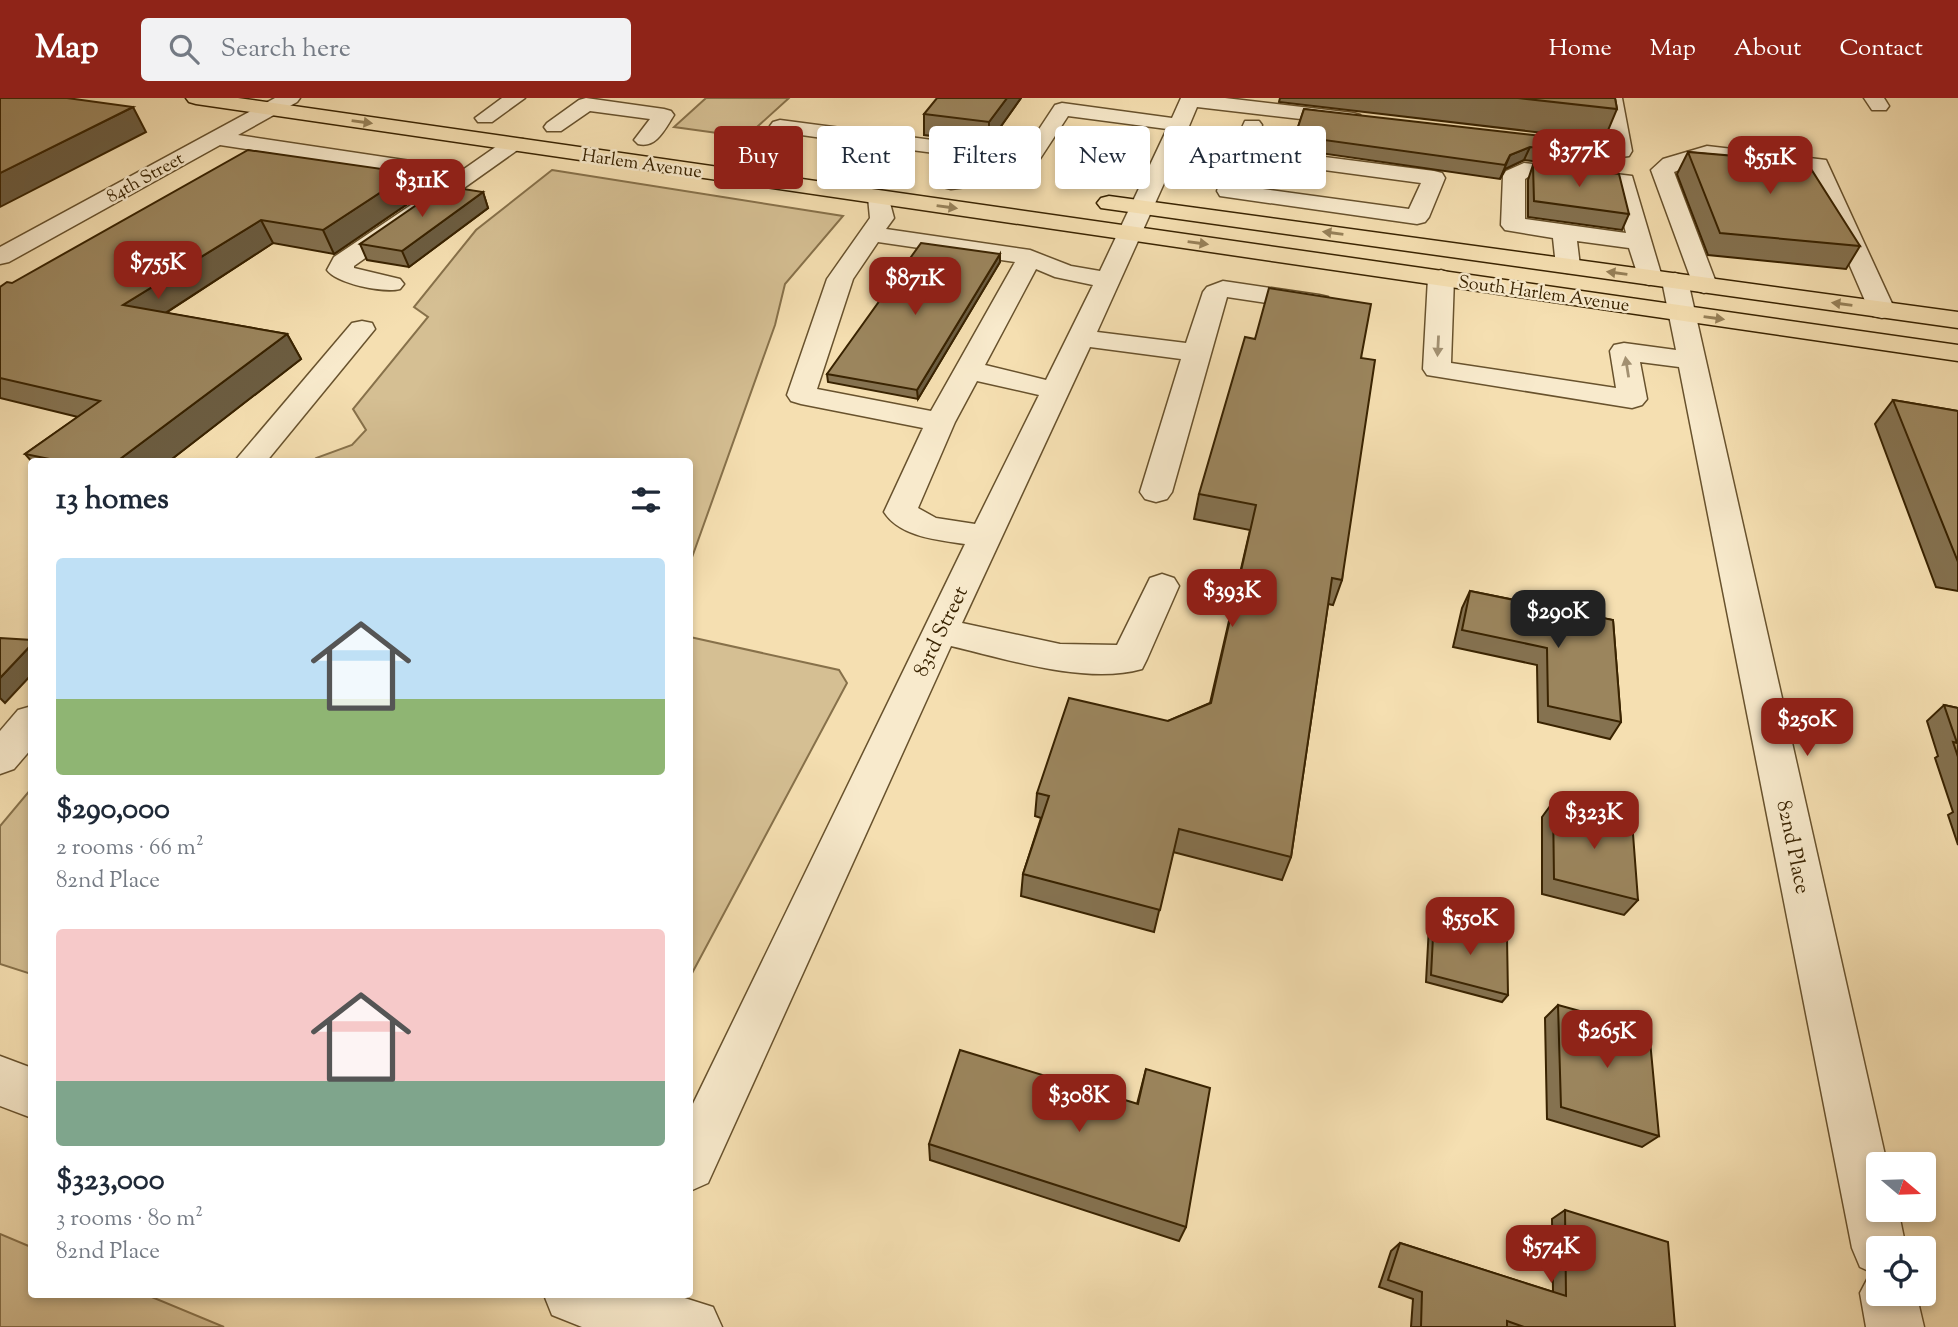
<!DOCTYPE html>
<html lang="en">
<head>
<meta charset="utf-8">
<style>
	body { margin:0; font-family:"Sorts Mill Goudy",serif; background:#f2f2f3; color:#1f2937; height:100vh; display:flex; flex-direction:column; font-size:26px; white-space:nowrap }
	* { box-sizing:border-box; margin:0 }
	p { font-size:23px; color:#747a83 }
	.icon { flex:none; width:38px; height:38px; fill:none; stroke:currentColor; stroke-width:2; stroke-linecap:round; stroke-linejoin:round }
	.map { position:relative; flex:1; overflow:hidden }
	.side { position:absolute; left:28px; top:360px; width:665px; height:840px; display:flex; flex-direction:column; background:#fff; border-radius:7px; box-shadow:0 4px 10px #0003 }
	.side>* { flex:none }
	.banner { position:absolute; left:714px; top:28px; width:665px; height:63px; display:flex; gap:14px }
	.needle { width:46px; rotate:109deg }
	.controls { position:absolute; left:1866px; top:1054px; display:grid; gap:14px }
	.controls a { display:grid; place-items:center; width:70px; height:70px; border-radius:7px; background:#fff; box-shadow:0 4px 10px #0003; font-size:35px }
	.price { position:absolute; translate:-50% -60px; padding:0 16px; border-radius:14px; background:#8f2418; color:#fff; font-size:23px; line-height:46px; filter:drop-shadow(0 2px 4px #0008) }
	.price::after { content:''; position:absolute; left:50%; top:42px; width:21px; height:16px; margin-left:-10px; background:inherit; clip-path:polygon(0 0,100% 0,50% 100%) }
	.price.selected { background:#222; color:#fff }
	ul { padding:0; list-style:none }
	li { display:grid; align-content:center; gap:14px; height:371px; padding:0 28px }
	li span { display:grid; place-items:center; height:217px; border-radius:7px; color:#555 }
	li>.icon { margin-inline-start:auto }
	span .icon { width:126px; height:126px; fill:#fffc; stroke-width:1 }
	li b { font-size:30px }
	h2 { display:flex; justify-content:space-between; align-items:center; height:84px; padding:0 28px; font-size:30px }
	.tag { padding:0 24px; border-radius:7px; background:#fff; box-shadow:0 4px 10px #0003; font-size:24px; line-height:63px }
	.tag.selected { background:#8f2418; color:#fff }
	header { display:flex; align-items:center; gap:42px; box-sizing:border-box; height:98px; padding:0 35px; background:#8f2418; color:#fff }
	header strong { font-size:33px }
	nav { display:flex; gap:38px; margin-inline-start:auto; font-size:24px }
	.search { width:490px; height:63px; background:#f2f2f3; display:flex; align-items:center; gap:18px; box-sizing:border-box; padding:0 24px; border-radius:7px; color:#747a83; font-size:26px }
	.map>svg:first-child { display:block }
	.green { fill:#d5bf93; stroke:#87714a; stroke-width:2 }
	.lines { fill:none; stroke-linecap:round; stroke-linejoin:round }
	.minor-casing { stroke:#68522d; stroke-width:3 }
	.major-casing { stroke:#392301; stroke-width:3 }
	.minor { fill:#f8eacc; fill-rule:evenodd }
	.major { fill:#f5dfb1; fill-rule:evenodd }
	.wall { fill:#857250; stroke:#392301; stroke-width:2 }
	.shaded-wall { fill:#6c5d41; stroke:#392301; stroke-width:2 }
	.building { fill:#9b855d; stroke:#392301; stroke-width:2 }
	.oneway { fill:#978159 }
	.oneway2 { fill:#a29071 }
	.labels { text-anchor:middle; stroke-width:5; stroke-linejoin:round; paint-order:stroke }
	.far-street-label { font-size:18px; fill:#392301; stroke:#f8eacc }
	.street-label { font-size:21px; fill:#392301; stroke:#f8eacc }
</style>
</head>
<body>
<header>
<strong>Map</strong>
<div class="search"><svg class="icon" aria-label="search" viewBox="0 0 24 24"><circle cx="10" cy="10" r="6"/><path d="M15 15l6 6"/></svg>Search here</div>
<nav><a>Home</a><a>Map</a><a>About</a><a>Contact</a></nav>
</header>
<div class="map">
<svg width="1958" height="1229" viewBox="0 0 1958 1229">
	<rect width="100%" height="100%" fill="#f5dfb1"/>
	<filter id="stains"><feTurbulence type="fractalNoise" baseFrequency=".00286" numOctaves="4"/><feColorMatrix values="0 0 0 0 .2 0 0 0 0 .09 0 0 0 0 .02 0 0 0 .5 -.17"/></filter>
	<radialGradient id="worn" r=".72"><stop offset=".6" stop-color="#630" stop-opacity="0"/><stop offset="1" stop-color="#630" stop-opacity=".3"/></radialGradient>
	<g class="green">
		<polygon points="706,0 789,0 746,39 674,29"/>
		<polygon points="552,72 843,118 785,186 775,227 690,465 690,364 312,364 316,360 352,347 366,332 353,311 428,219 414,209 476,132"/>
		<polygon points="690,539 839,572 847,585 690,879"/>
		<polygon points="31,691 31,876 0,866 0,728"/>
		<polygon points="0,1136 31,1149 32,1197 147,1197 224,1229 0,1229"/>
	</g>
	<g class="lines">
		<defs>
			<g id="minor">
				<path d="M275,0H300L297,4L238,37L464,71L507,41H523L526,46L354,168V170L400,181L404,186L400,191C384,195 337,186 327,172L334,159L448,82L220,47L9,164L0,166V149Z"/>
				<polygon points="502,0 525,0 492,24 478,24 475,20"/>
				<path d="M586,0L664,11L671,13L674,17C665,31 656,51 638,46L634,42L650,21L590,13L561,33H547L544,29L547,25L579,2Z"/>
				<path d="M1181,0H1225L1353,15L1360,17L1363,21L1360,25L1353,27L1197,9L1184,40L1234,47L1245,23H1259L1262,27L1254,50L1434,73L1442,75L1445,80L1429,119L1425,124L1417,126L1220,98L1217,93L1229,59L1179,52L1097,234L1186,245L1203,194L1207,189L1223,183L1319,197L1328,199L1332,205L1328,211L1319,213L1227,199L1172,394L1167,401L1156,404L1145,401L1140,394L1181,261L1090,249L962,525L1060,546L1117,547L1150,480L1162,476L1174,480L1179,488L1147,561L1142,571C1087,587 1006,561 951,548L708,1085L690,1093V1012L965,446C938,442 900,439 884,414L923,330L801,306L791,303L787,297L827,181L870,120L868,99L871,94H887L894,120L886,131L1030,152L1071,168L1100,173L1167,31L1068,18L1032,73L1005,84L951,91L943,89L940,84L943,79L1000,71L1012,65L865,46C854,58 844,77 825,73L822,68L844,43L780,34L773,32L770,28L773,24L780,22L1024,54L1055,7L1062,5L1172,20ZM1250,62L1421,85L1409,111L1241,88ZM878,144L1015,164L931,313L817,291L853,181ZM1036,171L1055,179L1093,187L1046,282L985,267ZM977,283L1039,297L975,426L936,420L918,410L955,324Z"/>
				<polygon points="1602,0 1622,0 1632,53 1629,58 1621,59 1554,51 1551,46 1554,41 1562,40 1609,45"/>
				<polygon points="1864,0 1884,0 1889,8 1886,12 1872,12"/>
				<polygon points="1707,48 1826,62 1895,212 1891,218 1882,220 1873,218 1869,212 1809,73 1708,61 1674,74 1717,187 1713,192 1704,195 1695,192 1651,72 1663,61"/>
				<path d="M1524,65L1632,78L1662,179L1658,184L1649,187L1640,184L1629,150L1577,143L1580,168L1577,173L1568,175L1559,173L1556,168L1553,140L1505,132L1501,127L1503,78L1506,73ZM1528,79L1614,89L1626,135L1525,121V81Z"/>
				<polygon points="1441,172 1450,175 1454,180 1451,265 1616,290 1610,253 1614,247 1624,245 1676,252 1662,183 1666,178 1675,175 1684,178 1688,183 1887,1066 1878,1066 1878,1111 1898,1111 1906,1150 1878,1150 1878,1195 1916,1195 1924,1229 1866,1229 1860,1195 1871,1174 1860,1169 1852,1150 1679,269 1640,264 1647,301 1642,307 1632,310 1427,277 1423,271 1428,180 1432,175"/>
				<polygon points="362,223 372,225 375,231 266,364 234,364 352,225"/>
				<polygon points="32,608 32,650 14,671 0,676 0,633 18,612"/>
				<polygon points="0,958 32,970 32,1020 0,1008"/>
				<polygon points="544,1197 675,1197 713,1209 722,1229 582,1229 552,1217"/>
			</g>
			<g id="major">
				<polygon points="186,0 238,0 1958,247 1958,263 196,6 189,4"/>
				<polygon points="1109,98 1958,214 1958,230 1101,110 1097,105 1101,100"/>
			</g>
		</defs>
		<use href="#minor" class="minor-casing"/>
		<use href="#major" class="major-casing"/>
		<use href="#minor" class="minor"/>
		<use href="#major" class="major"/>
	</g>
	<g class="wall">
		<polygon points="1021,0 989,45 924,37 924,16"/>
		<polygon points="1280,0 1615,0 1617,11 1604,42 1279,4"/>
		<polygon points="1304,11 1614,55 1620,59 1614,73 1524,62 1505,71 1500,81 1292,51 1295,38"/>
		<polygon points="1746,46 1860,148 1846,171 1708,157 1677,76 1688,54 1737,59 1742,49 1744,49"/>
		<polygon points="1533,67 1629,116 1622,132 1528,119 1528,82"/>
		<polygon points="410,75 419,98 334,156 273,145 166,215 287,236 301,261 168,364 32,364 25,356 78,319 0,300 0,189"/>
		<polygon points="483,94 488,110 409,169 367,162 360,146"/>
		<polygon points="1000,156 1000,164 918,301 828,284 827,276"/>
		<polygon points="1361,260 1342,482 1333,507 1328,506 1291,759 1282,782 1173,754 1154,834 1021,798 1023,776 1041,720 1035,718 1037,695 1168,623 1210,605 1250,432 1194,421 1199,396"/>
		<polygon points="1893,302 1958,313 1958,493 1936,489 1875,326"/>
		<polygon points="1470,493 1613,522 1621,624 1610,641 1538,624 1537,567 1453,549 1462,510"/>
		<polygon points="1944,607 1958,610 1958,747 1948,717 1953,714 1935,660 1938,658 1927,623"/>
		<polygon points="1553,704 1638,802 1624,817 1542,796 1542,719"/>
		<polygon points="1434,820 1508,897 1502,904 1426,884 1429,828"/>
		<polygon points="1558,907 1659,1038 1642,1049 1547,1021 1545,920"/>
		<polygon points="1146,971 1186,1129 1179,1143 930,1062 929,1046 1137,1006"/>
		<polygon points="1565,1112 1675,1229 1411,1229 1413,1201 1379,1189 1391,1153 1400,1145 1553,1194 1552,1121"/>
	</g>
	<g class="shaded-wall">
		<polygon points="1007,0 1021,0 989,45 989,24"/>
		<polygon points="133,9 146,34 0,109 0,75"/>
		<polygon points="1530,49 1524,62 1505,71 1500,81 1510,57"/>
		<polygon points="410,75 419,98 334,156 323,132"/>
		<polygon points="483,94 488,110 409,169 402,153"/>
		<polygon points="261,122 273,145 139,232 123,207"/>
		<polygon points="1000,156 1000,164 918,301 917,292"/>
		<polygon points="287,236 301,261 168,364 116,364"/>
		<polygon points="32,546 32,576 5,605 0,600 0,580"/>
	</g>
	<g class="building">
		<polygon points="0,0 67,0 133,9 0,75"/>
		<polygon points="937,0 1007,0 989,24 924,16"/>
		<polygon points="1518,0 1615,0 1617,11"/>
		<polygon points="1304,11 1613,46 1614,55 1619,56 1620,59 1530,49 1510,57 1505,67 1295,38"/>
		<polygon points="1746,46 1799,52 1860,148 1720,135 1688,54 1748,59 1742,49 1748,50"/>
		<polygon points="248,52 410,75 323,132 261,122 123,207 287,236 116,364 64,364 25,356 100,303 0,280 0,189 7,184 12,185"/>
		<polygon points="1533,67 1619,76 1629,116 1534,103"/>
		<polygon points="444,88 483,94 402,153 360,146"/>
		<polygon points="921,145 1000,156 917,292 827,276"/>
		<polygon points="1269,190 1371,206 1361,260 1375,262 1342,482 1332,480 1291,759 1179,731 1160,812 1023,776 1049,698 1037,695 1069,600 1168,623 1211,605 1256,407 1199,396 1245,239 1255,241"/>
		<polygon points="1893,302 1958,313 1958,464"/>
		<polygon points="1470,493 1613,522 1621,624 1548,608 1547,550 1462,532"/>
		<polygon points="0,540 32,542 32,546 0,580"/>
		<polygon points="1944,607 1958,610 1958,659 1953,644 1957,645"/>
		<polygon points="1553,704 1632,723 1638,802 1554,781"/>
		<polygon points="1434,820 1507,839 1508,897 1431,877"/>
		<polygon points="1558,907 1649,932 1659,1038 1561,1009"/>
		<polygon points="960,952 1138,1006 1146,971 1210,990 1186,1129 929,1046"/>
		<polygon points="1565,1112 1668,1144 1675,1229 1524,1229 1507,1223 1507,1229 1421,1229 1422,1194 1388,1182 1400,1145 1566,1198"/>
	</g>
	<defs><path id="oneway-solid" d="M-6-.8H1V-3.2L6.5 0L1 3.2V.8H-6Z" transform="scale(1.75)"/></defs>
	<g class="oneway">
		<use href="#oneway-solid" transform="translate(362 24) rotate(8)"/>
		<use href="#oneway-solid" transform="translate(947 109) rotate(8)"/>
		<use href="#oneway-solid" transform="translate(1333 135) rotate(-172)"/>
		<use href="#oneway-solid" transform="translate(1198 145) rotate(8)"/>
		<use href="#oneway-solid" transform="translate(1617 175) rotate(-172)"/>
		<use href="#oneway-solid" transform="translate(1842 206) rotate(-172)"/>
		<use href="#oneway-solid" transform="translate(1714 220) rotate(8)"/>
	</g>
	<g class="oneway2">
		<use href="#oneway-solid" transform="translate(1438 248) rotate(93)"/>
		<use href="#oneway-solid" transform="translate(1627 269) rotate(-99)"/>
	</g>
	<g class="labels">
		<g class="far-street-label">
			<text transform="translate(642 65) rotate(8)" y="6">Harlem Avenue</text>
			<text transform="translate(145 79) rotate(-29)" y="6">84th Street</text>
			<text transform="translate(1544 195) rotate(8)" y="6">South Harlem Avenue</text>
		</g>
		<g class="street-label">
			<text transform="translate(940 533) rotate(-64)" y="7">83rd Street</text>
			<text transform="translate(1794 749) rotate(78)" y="7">82nd Place</text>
		</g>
	</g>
	<rect width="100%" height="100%" filter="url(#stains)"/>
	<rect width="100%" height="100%" fill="url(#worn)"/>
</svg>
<div class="controls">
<a><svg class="needle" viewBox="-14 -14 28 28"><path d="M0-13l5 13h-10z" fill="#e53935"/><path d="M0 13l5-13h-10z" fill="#747a83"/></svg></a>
<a><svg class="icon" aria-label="locate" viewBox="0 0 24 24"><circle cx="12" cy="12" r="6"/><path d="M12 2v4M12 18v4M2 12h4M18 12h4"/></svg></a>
</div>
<b class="price" style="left:1579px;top:91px">$377K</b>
<b class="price" style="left:1770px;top:98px">$551K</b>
<b class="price" style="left:422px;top:121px">$311K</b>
<b class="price" style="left:158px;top:203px">$755K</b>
<b class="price" style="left:915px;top:219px">$871K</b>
<b class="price" style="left:1232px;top:531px">$393K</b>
<b class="price selected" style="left:1558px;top:552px">$290K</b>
<b class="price" style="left:1807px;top:660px">$250K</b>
<b class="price" style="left:1594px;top:753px">$323K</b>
<b class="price" style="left:1470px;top:859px">$550K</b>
<b class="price" style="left:1607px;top:972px">$265K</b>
<b class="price" style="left:1079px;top:1036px">$308K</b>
<b class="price" style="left:1551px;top:1187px">$574K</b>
<div class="banner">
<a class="tag selected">Buy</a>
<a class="tag">Rent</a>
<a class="tag">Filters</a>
<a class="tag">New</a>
<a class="tag">Apartment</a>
</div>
<section class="side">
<h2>13 homes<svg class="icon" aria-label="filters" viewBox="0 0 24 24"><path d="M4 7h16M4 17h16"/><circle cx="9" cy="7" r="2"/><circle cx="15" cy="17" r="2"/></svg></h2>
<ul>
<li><span style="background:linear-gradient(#bfe0f5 65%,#8fb573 0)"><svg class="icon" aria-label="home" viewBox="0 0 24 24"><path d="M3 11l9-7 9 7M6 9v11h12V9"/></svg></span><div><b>$290,000</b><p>2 rooms · 66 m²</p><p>82nd Place</p></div></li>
<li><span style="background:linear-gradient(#f6c9c9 70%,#7fa58c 0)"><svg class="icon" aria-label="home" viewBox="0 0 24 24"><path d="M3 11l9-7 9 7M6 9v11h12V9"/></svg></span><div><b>$323,000</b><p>3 rooms · 80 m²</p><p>82nd Place</p></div></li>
</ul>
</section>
</div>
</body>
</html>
